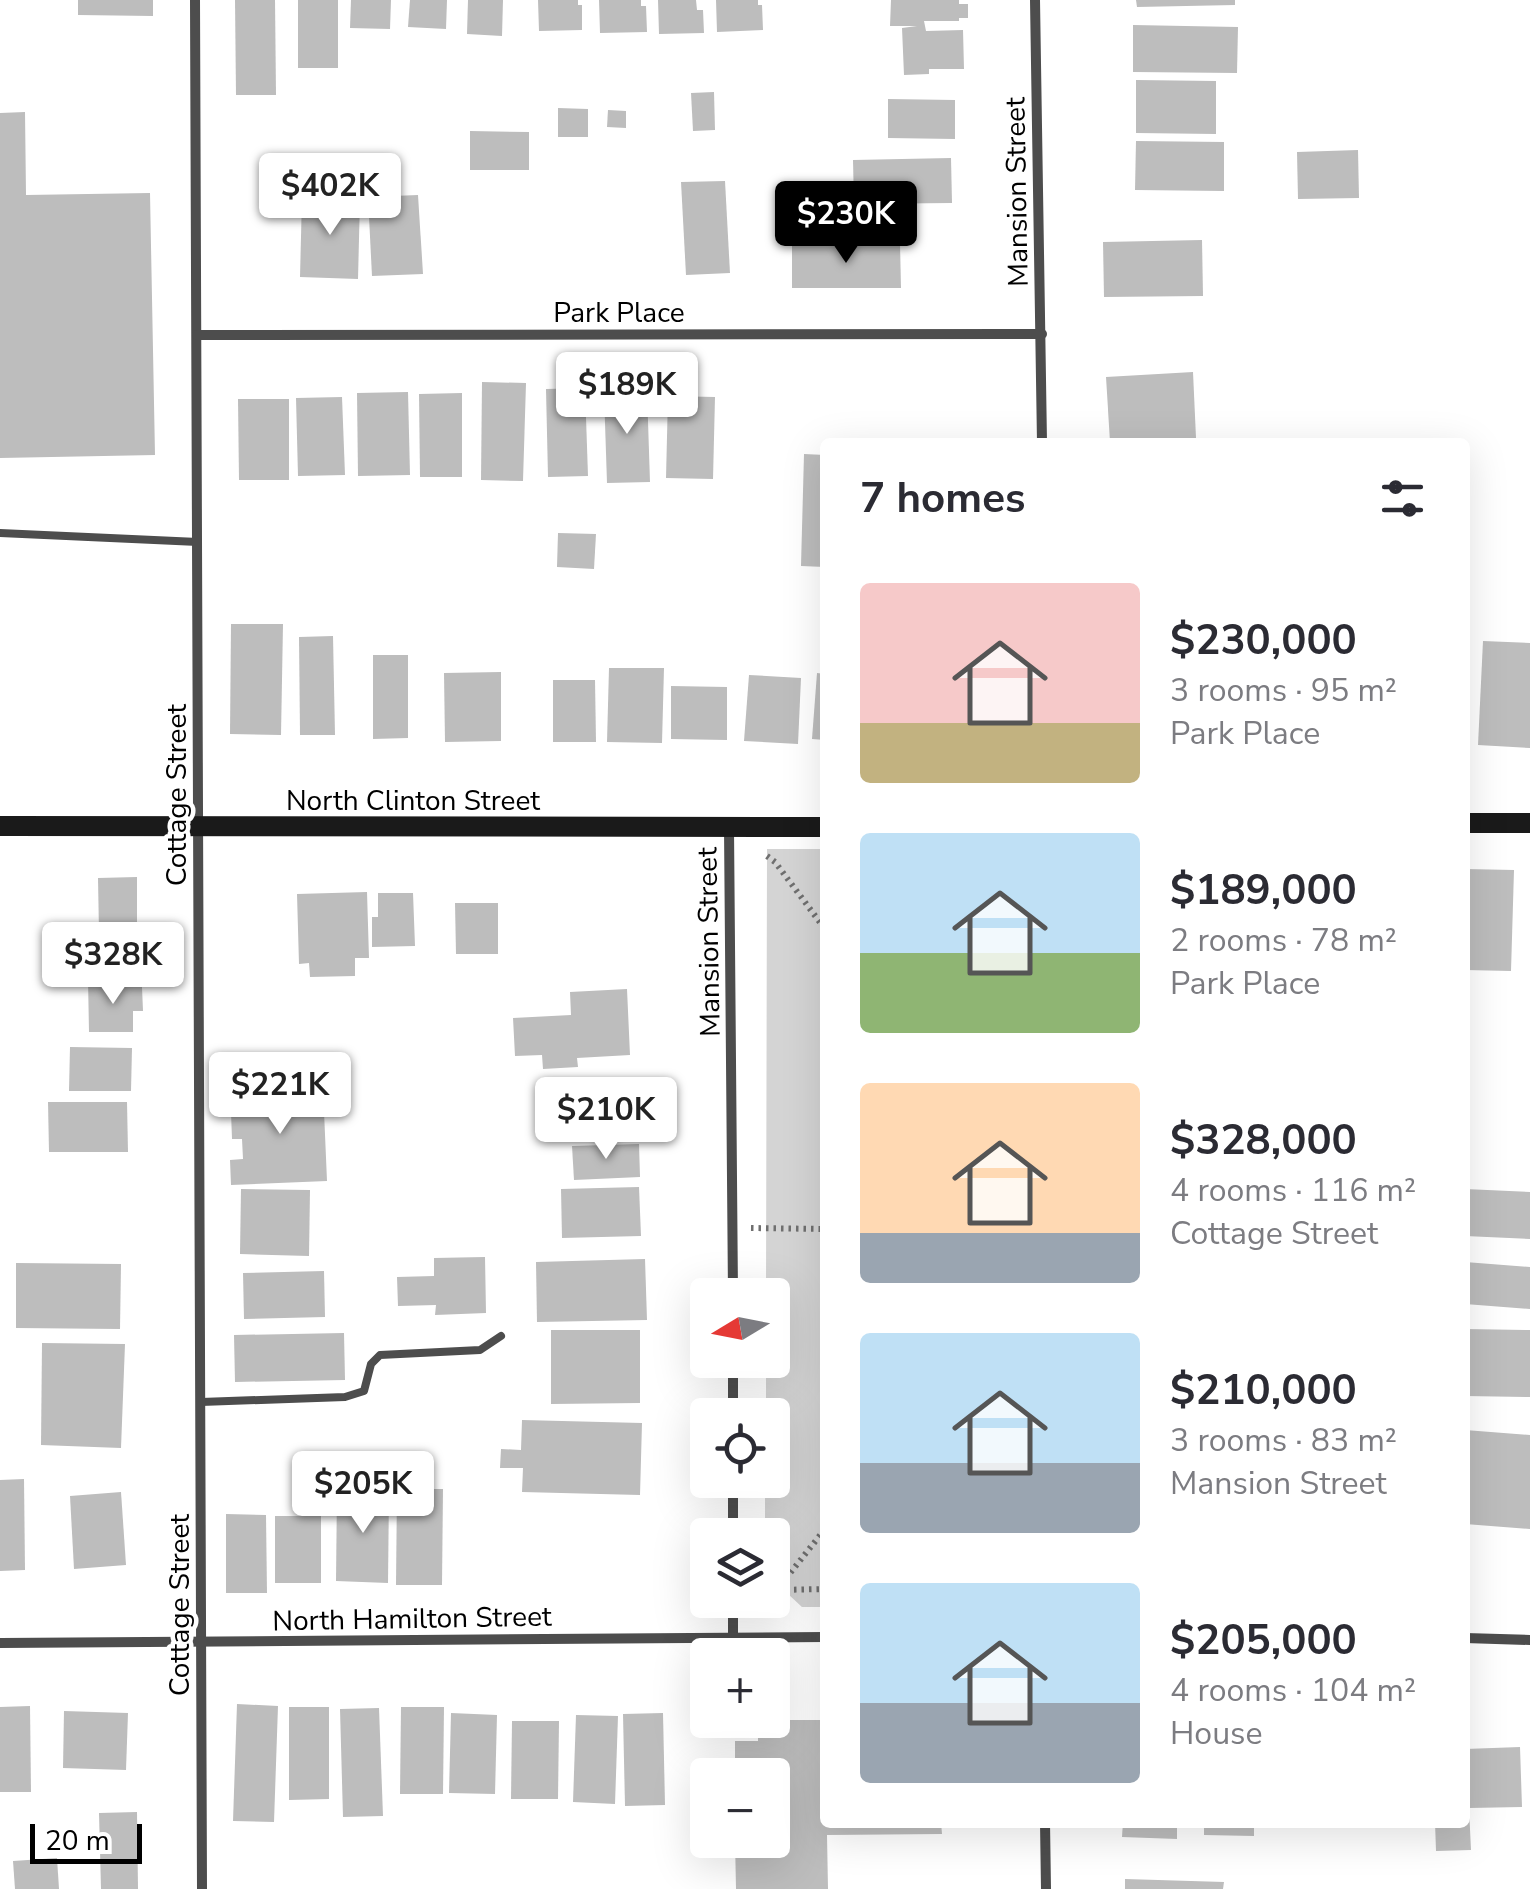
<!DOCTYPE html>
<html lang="en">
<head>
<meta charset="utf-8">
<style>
	body { margin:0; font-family:"Nunito Sans",sans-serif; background:#f7f7f7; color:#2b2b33; height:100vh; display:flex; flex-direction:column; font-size:38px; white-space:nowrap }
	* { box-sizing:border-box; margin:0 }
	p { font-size:32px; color:#7c7c81 }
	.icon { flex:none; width:55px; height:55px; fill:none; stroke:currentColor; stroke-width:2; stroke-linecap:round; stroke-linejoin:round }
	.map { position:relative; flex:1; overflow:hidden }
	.side { position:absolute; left:820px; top:438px; width:650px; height:1390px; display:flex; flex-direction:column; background:#fff; border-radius:10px; box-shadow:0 10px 40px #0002 }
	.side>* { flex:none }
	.needle { width:65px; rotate:260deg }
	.tools { position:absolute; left:690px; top:1278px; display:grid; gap:20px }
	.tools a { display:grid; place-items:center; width:100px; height:100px; border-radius:10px; background:#fff; box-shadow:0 10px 40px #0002; font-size:50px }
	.scale { position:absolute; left:30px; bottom:25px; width:112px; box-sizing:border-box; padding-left:10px; border:5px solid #000; border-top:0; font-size:28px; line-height:35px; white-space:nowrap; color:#000; -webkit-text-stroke:8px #fff; paint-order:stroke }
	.price { position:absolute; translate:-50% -85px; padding:0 22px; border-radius:10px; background:#fff; color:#222; font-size:32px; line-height:65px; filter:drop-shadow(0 2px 5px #0008) }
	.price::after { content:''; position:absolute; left:50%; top:60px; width:30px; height:22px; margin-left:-15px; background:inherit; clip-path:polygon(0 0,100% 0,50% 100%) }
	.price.active { background:#000; color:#fff }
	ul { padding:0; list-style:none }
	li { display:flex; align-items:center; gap:30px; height:250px; padding:0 40px }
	li span { display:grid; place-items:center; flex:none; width:280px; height:200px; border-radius:10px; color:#555 }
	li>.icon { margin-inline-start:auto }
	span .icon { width:120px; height:120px; fill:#fffc; stroke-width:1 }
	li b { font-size:42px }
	h2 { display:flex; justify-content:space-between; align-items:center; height:120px; padding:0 40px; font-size:42px }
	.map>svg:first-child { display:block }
	.green { fill:#d4d4d4 }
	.building { fill:#bdbdbd }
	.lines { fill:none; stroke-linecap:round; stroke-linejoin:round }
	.path { stroke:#6f6f6f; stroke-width:6; stroke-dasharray:2.5 5; stroke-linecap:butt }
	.lane { stroke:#4d4d4d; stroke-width:8 }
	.street { stroke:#4d4d4d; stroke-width:10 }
	.secondary { stroke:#1a1a1a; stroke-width:20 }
	.labels { text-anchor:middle; stroke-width:9; stroke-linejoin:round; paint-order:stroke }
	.street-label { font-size:28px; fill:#000; stroke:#fff }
</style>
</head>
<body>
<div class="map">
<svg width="1530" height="1889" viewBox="0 0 1530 1889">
	<rect width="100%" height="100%" fill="#fff"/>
	<polygon class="green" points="767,849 825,849 825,1607 802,1607 773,1580 772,1535 765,1535 765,1480 772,1480 772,1415 766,1415 766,1360 772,1360 772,1295 766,1295"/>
	<g class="building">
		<polygon points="78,0 153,0 153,16 78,15"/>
		<polygon points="235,0 275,0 276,95 236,95"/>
		<rect x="298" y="0" width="40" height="68"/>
		<polygon points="351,0 391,0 390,29 350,28"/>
		<polygon points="410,0 447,0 446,29 408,27"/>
		<polygon points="468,0 503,0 502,36 467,34"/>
		<polygon points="538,0 578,0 578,5 582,5 582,30 539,31"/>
		<polygon points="599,0 641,0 641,6 646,6 647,32 600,33"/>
		<polygon points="658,0 696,0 697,10 703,10 704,33 659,34"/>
		<polygon points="716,0 758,0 758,5 762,5 763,30 717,32"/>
		<polygon points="891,0 959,0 959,4 968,4 968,18 959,18 959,21 924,21 926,31 963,30 964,69 929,69 929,74 904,75 902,28 917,26 890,26"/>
		<polygon points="1136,0 1235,0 1235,5 1137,7"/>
		<polygon points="1133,25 1238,27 1237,73 1133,72"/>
		<polygon points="1136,80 1216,81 1216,134 1136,133"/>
		<polygon points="714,92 715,130 693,131 691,93"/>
		<polygon points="888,99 955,100 955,139 888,138"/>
		<polygon points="558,108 588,109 588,137 558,137"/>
		<polygon points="608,110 626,111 626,128 607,127"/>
		<polygon points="25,112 26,195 150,193 155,455 0,458 0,113"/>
		<polygon points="470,131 529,132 529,170 470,170"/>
		<polygon points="1136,141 1224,142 1224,191 1135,190"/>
		<polygon points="1358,150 1359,198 1298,199 1297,152"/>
		<polygon points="951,158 952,203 854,204 853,160"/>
		<polygon points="725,181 730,273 686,275 681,182"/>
		<polygon points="418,195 423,274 372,276 368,197"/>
		<polygon points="302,197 360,199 358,279 300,277"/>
		<polygon points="1202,240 1203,296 1104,297 1103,242"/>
		<polygon points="792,243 900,243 901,288 792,288"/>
		<polygon points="1193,372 1196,438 1110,442 1106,377"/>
		<polygon points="482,382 526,383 523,481 481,480"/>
		<polygon points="585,388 588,476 548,477 546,389"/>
		<polygon points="647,391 650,482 607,483 604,393"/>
		<polygon points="408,392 410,475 358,476 357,393"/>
		<polygon points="462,393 462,477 420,477 419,394"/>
		<polygon points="668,396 715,397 713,479 666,478"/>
		<polygon points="342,397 345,475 298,476 296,398"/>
		<polygon points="238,399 289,399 289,480 239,480"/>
		<polygon points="804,454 825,455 825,567 801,566"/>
		<polygon points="558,533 596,534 594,569 557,567"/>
		<polygon points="231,624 283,624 281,735 230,734"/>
		<polygon points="333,636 335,735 300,735 299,637"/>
		<polygon points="1483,641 1530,643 1530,748 1478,745"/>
		<polygon points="373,655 408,655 408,738 373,739"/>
		<polygon points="609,668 664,668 662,743 607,742"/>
		<polygon points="501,672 501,741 445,742 444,673"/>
		<polygon points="817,673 825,674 825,740 812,739"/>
		<polygon points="749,675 801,678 798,744 744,741"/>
		<polygon points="553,680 595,680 596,742 553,742"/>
		<polygon points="671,686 727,687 727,740 671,739"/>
		<polygon points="1465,869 1514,870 1511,971 1465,970"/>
		<polygon points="137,877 137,932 99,933 98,878"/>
		<polygon points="367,892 369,958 355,958 355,976 310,977 309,963 299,964 297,894"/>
		<polygon points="378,893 413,893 415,946 372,947 372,917 378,917"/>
		<polygon points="455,903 498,903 498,954 456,954"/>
		<polygon points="88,979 101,980 101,987 142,987 143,1011 133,1011 133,1032 89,1032"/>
		<polygon points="627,989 630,1055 577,1058 578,1067 543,1069 542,1055 515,1056 513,1018 571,1015 570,992"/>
		<polygon points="70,1047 132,1048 131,1091 69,1091"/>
		<polygon points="628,1082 629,1129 574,1130 573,1083"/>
		<polygon points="323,1088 327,1181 231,1185 230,1160 243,1159 242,1139 232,1139 231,1112 241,1111 240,1092"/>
		<polygon points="48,1102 127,1102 128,1152 49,1152"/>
		<polygon points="639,1144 640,1177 574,1180 572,1146"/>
		<polygon points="639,1187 641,1236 562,1238 561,1189"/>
		<polygon points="241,1189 310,1190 309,1256 240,1254"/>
		<polygon points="1465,1189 1530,1192 1530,1239 1465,1236"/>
		<polygon points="485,1257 486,1313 435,1315 436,1305 398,1306 397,1277 434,1276 434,1258"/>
		<polygon points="645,1259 647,1320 537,1322 536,1262"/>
		<polygon points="1465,1262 1530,1267 1530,1309 1465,1304"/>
		<polygon points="16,1263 121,1264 120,1329 16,1328"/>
		<polygon points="324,1271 325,1317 244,1319 243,1273"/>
		<polygon points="1465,1329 1530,1330 1530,1397 1465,1396"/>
		<polygon points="551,1330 640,1330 640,1403 551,1404"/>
		<polygon points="344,1333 345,1380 235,1382 234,1335"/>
		<polygon points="42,1343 125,1344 121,1448 41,1445"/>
		<polygon points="522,1420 642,1423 640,1495 522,1492 523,1468 500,1468 501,1449 521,1450"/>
		<polygon points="1465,1430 1530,1435 1530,1529 1465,1524"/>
		<polygon points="24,1479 25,1570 0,1571 0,1480"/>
		<polygon points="397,1489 443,1489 442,1585 396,1585"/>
		<polygon points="337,1490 389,1491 388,1583 336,1581"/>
		<polygon points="121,1492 126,1565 74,1569 70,1496"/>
		<polygon points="226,1514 266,1515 267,1593 226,1593"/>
		<rect x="275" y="1516" width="46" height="67"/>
		<polygon points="237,1704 278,1706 274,1822 233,1821"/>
		<polygon points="30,1706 31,1792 0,1792 0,1707"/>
		<polygon points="289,1707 329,1707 329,1799 289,1800"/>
		<polygon points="401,1707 444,1707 443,1794 400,1794"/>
		<polygon points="379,1708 383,1816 343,1817 340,1709"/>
		<polygon points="64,1711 128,1713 126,1770 63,1768"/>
		<polygon points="451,1713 497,1715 495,1794 449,1793"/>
		<polygon points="663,1713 665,1805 625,1806 623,1714"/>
		<polygon points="576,1715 618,1716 615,1804 573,1802"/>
		<polygon points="758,1720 825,1720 825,1822 941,1822 942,1834 827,1835 828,1889 736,1889 735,1840 772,1840 772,1775 735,1775 735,1741 758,1741"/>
		<polygon points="512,1721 559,1721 558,1799 511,1799"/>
		<polygon points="1520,1747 1522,1807 1469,1808 1471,1850 1436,1851 1435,1822 1465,1822 1465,1749"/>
		<polygon points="137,1812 138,1889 101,1889 99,1813"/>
		<polygon points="1123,1822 1177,1822 1177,1839 1122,1837"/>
		<polygon points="1204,1822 1254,1822 1254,1836 1204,1835"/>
		<polygon points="57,1858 59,1889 15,1889 13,1861"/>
		<polygon points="1125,1879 1224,1882 1223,1889 1125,1889"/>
	</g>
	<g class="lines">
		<g class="path">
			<polyline points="767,856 775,862 825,929"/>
			<polyline points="751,1228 825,1229"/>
			<polyline points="779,1590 825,1589"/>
			<polyline points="772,1596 825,1529"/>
			<polyline points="755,1615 769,1600"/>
		</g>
		<g class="lane">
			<polyline points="0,533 198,542"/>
			<polyline points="201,1402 345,1397 364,1391 371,1364 380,1355 480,1350 501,1336"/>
		</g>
		<g class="street">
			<polyline points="195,0 202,1889"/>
			<polyline points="1035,0 1042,442"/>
			<polyline points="197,335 1042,334"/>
			<polyline points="729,828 733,1295"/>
			<polyline points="733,1415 733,1360"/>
			<polyline points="733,1535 733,1480"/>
			<polyline points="733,1600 733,1637"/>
			<polyline points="1465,1638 1530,1640"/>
			<polyline points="0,1643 825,1637"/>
			<polyline points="1045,1822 1046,1889"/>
		</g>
		<g class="secondary">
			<polyline points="1465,823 1530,823"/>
			<polyline points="0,826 825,827"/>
		</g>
	</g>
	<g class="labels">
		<g class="street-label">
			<text transform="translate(1016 192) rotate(-91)" y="10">Mansion Street</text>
			<text x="619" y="322">Park Place</text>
			<text transform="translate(176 795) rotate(-90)" y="10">Cottage Street</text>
			<text x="413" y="810">North Clinton Street</text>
			<text transform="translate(708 942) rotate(-91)" y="10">Mansion Street</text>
			<text transform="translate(179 1605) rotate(-90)" y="10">Cottage Street</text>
			<text transform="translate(412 1618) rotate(-1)" y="10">North Hamilton Street</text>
		</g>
	</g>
</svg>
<div class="tools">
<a><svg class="needle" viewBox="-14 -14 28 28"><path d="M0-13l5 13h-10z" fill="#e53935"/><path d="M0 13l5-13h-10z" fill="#7c7c81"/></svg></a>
<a><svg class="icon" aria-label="locate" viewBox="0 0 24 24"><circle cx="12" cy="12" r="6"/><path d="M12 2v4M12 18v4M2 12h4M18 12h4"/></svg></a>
<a><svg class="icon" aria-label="layers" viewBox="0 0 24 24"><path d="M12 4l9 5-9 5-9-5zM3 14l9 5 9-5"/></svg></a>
<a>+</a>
<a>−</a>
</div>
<div class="scale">20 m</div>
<b class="price" style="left:330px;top:238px">$402K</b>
<b class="price active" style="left:846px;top:266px">$230K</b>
<b class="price" style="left:627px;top:437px">$189K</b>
<b class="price" style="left:113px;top:1007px">$328K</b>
<b class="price" style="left:280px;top:1137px">$221K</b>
<b class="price" style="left:606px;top:1162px">$210K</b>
<b class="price" style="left:363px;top:1536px">$205K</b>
<section class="side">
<h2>7 homes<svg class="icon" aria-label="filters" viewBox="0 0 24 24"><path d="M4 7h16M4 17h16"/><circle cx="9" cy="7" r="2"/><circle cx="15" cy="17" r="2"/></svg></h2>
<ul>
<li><span style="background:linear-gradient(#f6c9c9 70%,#c2b280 0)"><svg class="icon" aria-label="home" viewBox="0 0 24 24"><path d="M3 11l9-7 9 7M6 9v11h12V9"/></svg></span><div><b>$230,000</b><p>3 rooms · 95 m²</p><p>Park Place</p></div></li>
<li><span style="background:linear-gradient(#bfe0f5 60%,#8fb573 0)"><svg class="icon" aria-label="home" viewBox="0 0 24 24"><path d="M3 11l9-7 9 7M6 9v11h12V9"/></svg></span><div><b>$189,000</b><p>2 rooms · 78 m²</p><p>Park Place</p></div></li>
<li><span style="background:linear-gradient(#ffd9b3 75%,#9aa5b1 0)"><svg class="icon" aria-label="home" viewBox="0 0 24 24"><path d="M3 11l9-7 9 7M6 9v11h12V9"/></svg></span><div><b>$328,000</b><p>4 rooms · 116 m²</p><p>Cottage Street</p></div></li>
<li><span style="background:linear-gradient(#bfe0f5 65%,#9aa5b1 0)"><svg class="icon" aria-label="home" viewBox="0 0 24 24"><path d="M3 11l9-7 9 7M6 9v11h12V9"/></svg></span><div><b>$210,000</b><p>3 rooms · 83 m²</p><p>Mansion Street</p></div></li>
<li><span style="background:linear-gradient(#bfe0f5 60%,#9aa5b1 0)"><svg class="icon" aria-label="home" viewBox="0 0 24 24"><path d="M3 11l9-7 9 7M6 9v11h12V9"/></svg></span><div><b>$205,000</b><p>4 rooms · 104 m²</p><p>House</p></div></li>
</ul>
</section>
</div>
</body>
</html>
